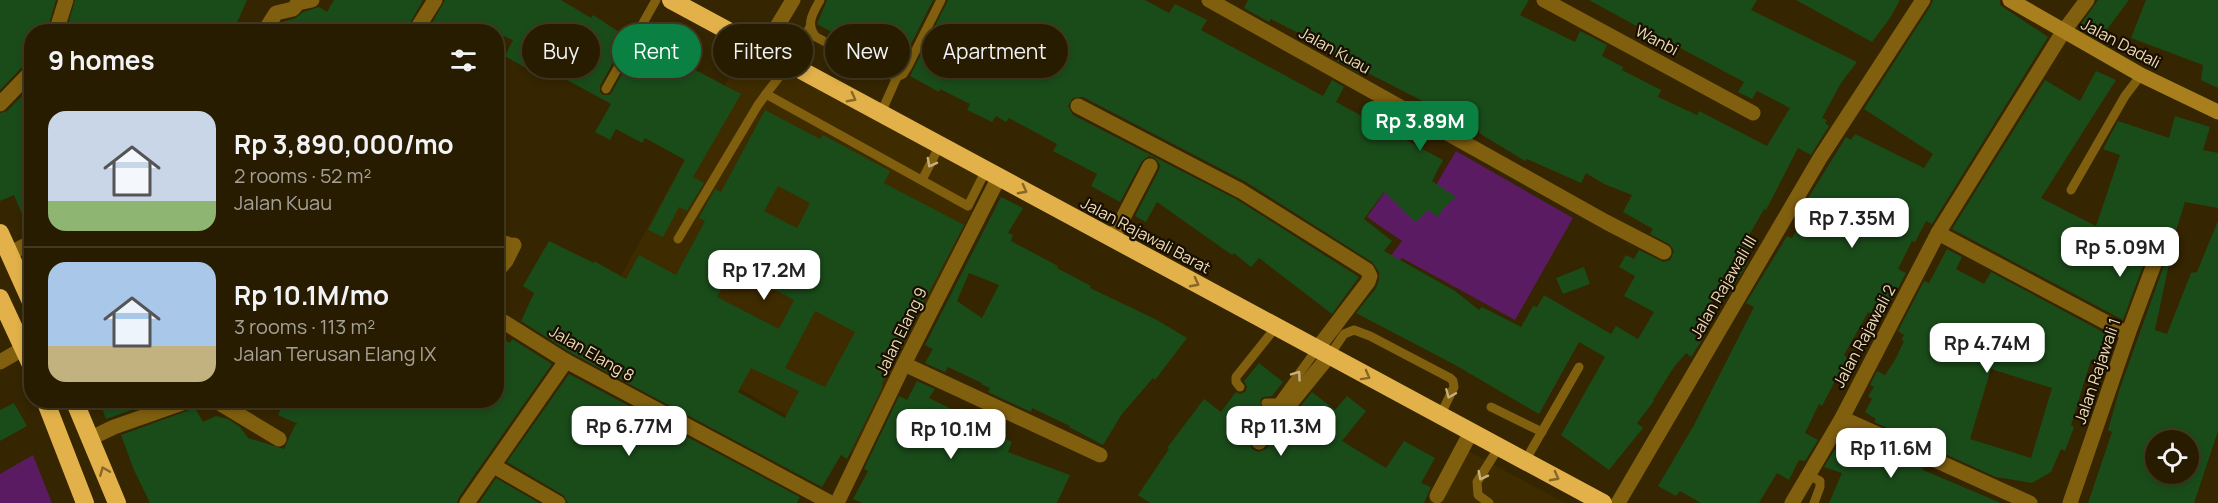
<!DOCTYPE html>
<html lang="en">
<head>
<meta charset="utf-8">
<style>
	body { margin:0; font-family:Manrope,sans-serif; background:#30250a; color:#f1f3f6; height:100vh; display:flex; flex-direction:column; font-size:22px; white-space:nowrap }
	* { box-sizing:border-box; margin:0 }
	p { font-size:20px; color:#a5a199 }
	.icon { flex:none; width:33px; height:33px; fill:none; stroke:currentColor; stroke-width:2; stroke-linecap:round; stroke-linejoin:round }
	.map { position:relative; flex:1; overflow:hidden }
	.side { position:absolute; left:24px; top:24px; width:480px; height:384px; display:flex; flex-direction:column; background:#281c00; border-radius:24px; box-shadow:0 3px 9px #0003,0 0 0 2px #443a22 }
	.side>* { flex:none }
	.guide { position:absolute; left:522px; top:24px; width:570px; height:54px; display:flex; gap:12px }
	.tools { position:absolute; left:2145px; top:430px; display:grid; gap:12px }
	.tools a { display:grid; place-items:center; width:54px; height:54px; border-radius:50%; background:#281c00; box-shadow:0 3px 9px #0003,0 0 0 2px #443a22; font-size:30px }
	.price { position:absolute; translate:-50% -51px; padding:0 14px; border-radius:12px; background:#fff; color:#222; font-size:20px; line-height:39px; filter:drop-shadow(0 2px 3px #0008) }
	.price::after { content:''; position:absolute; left:50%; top:36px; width:18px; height:14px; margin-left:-9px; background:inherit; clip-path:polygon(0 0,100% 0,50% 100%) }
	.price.current { background:#0b8043; color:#fff }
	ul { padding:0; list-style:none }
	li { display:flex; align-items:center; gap:18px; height:150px; padding:0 24px }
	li+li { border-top:2px solid #443a22 }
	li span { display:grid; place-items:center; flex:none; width:168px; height:120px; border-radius:18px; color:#555 }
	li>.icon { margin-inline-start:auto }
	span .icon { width:72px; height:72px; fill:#fffc; stroke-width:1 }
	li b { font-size:26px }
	h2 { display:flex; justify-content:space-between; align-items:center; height:72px; padding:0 24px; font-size:26px }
	.pill { padding:0 21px; border-radius:27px; background:#281c00; box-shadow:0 3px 9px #0003,0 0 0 2px #443a22; font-size:21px; line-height:54px }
	.pill.current { background:#0b8043; color:#fff }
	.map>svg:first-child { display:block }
	.built { fill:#3e2b00 }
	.green { fill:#5a1b62 }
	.building { fill:#1a4c1a; fill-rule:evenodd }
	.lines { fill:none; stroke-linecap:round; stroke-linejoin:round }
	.lane { stroke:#805f0f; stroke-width:9 }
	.street { stroke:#805f0f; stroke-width:15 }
	.secondary { stroke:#a97f1d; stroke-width:15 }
	.highway { stroke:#e2b14a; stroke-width:18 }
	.oneway { stroke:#886829 }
	.oneway2 { stroke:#c6b07e }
	.labels { text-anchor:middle; stroke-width:4.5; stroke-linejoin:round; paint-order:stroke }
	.street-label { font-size:16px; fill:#ecdbb9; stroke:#190f00 }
</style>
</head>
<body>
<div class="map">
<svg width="2218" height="503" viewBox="0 0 2218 503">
	<rect width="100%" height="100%" fill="#352500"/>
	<g class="built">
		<polygon points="745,48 987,179 855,454 602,311"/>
		<polygon points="1459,446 1565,503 1428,503"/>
	</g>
	<g class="green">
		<polygon points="1456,151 1573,218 1515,320 1402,258 1388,275 1380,270 1402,241 1367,217 1396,176 1430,195"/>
		<polygon points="33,455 52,503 0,503 0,474"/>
	</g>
	<g class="building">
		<polygon points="0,0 56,0 47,32 32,32 32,62 25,64 0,90"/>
		<polygon points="75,0 247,0 233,32 66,32"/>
		<polygon points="334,0 423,0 405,32 276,32 282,22 296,18 303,12 319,7 327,12"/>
		<polygon points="445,0 561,0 591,18 593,15 627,37 600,86 600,92 603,95 609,95 612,92 640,41 741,94 693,177 704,183 687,211 679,207 663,237 648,230 685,160 645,138 642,143 616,129 610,140 595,132 611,104 529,59 524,67 505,56 513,40 496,33 496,32 427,32"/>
		<polygon points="827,0 933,0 904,58 849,28 843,38 817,24"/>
		<polygon points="948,0 1145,0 1169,13 1175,4 1207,20 1201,30 1323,96 1332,80 1344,87 1336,102 1443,160 1432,181 1456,197 1445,207 1437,217 1429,210 1415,222 1384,192 1364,219 1392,241 1384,251 1455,291 1479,310 1482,307 1521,327 1533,306 1537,307 1544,295 1611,334 1616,326 1638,339 1654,312 1624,296 1635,276 1619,267 1626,255 1634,259 1639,250 1664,262 1670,260 1674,251 1669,244 1650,234 1653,229 1623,212 1632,195 1604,184 1586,173 1581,183 1527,159 1525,161 1479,133 1480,131 1446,113 1362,70 1360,74 1337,61 1340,56 1308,38 1271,19 1269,22 1244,8 1248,0 1529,0 1520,15 1575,42 1580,31 1592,37 1607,45 1602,56 1623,67 1622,70 1661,90 1658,97 1697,115 1699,111 1767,146 1790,108 1757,91 1752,99 1738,92 1744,82 1654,34 1649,43 1635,36 1640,28 1589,0 1757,0 1751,10 1857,62 1841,83 1822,118 1827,120 1825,123 1829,126 1811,155 1798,148 1766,210 1764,209 1746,241 1751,243 1743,259 1748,262 1729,294 1720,289 1694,330 1704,337 1691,357 1686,353 1674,367 1653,400 1654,401 1637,423 1643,428 1609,470 1561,435 1605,357 1579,342 1539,414 1457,366 1356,313 1376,288 1379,279 1379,272 1372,262 1246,182 1083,97 1073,98 1068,106 1073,115 1236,199 1359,277 1332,314 1259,258 1251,267 1234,253 1232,255 1157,202 1146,222 1135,216 1159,170 1160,165 1155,158 1149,156 1142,161 1120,202 1091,186 1097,174 1053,151 1057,144 1009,118 1006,122 996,116 992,122 967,110 970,104 940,89 939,92 910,76"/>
		<polygon points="1796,0 1900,0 1890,18 1872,42"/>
		<polygon points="1933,0 2000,0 2000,5 2048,37 1932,224 1926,221 1915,242 1912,241 1898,269 1906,273 1882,319 1868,312 1844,355 1847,358 1822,406 1819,404 1805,433 1818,440 1805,461 1799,460 1789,480 1777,473 1759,503 1701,503 1680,491 1676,496 1658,486 1694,425 1754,307 1746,303 1787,236 1792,238 1797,230 1799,232 1815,205 1807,200 1846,137 1851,140 1855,134 1924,168 1933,154 1864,109 1931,5"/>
		<polygon points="2098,0 2129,0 2099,40 2079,27"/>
		<polygon points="2146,0 2218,0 2218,88 2201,80 2203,65 2131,38"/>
		<path d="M2096,71L2116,80L2041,198L2096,226L2120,155L2103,149L2118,121L2169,138L2175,116L2210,127L2203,150L2218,153V208L2185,202L2166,263L2169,264L2155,330L2167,334L2191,273L2197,272L2218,221V431L2194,503H2088L2112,432L2108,430L2120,388L2168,254L2166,244L2158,241L2150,247L2123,320L1952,229L2045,80L2080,101ZM2156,441H2188V474H2156Z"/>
		<polygon points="32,86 32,232 30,233 14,195 0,201 0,113 7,111"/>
		<path d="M765,110L820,139L823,135L890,171L884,183L964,225L882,383V388L847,459L841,455L822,487L571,353L521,321L534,293L523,286L549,241L594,263V261L626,279L639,255L676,275L705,221L699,218L715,189L721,192ZM778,186L810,203L797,228L764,211ZM733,268L794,300L779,329L717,297ZM815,311L855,332L825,387L785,368ZM751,368L799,391L785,418L738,392Z"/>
		<path d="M1001,197L1023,208L1008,233L1013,235L1011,241L1058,266L1057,268L1091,286L1090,288L1157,320L1187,338L1155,380L1153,378L1122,414L1103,445L1069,427L1070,426L1032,408L1031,412L988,392L990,388L981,384L982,383L948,367L945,372L925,363L933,349L925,345ZM969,273L999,285L982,318L957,301Z"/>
		<path d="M1947,249L1962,257L1956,269L1984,284L1991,272L2116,339L2115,342L2108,339L2099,363L2091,360L2071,425L2074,427L2065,451L2061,449L2051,472L2032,483L1996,477L1874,422L1876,419L1865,412L1872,399L1868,396L1874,387L1870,385L1877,371L1885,375L1895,360L1904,341L1901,340L1904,335L1898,331L1924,281L1929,283ZM1991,369L2052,388L2031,458L1970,439Z"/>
		<polygon points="1584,267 1590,284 1563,294 1556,278"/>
		<polygon points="496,334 510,343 512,339 552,364 459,497 457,503 150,503 134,470 121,435 195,408 203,422 216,416 228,419 240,427 248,438 284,449 295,425 298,424 278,415 285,400 496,400"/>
		<polygon points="1259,363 1283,382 1272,396 1263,397 1260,400 1262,408 1273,410 1251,436 1249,441 1252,449 1258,452 1266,449 1312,392 1335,410 1347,396 1366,411 1342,441 1386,468 1404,441 1435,458 1421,483 1431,487 1424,503 1150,503 1138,495 1169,449 1167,448 1204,399 1221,412 1236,392 1240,394 1245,392 1247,387 1244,381"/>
		<polygon points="569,374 800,497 797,503 568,503 563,495 507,462"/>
		<polygon points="917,381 935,389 929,398 958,412 960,408 980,418 983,411 1006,422 999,435 1012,442 1008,452 1070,475 1057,503 862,503 853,499 868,471 864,469 899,396 907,400"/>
		<polygon points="99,400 151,400 151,403 106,419"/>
		<polygon points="14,403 27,426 0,441 0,410"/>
		<polygon points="1850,439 1862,444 1865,439 1924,466 1923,470 2001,503 1829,503 1842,473 1824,467 1835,449 1843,453"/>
		<polygon points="496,478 539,503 479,503"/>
	</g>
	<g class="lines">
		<g class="lane">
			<path d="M820,0C813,13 805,24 816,37L885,73L897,77L903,74L908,66L941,0"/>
			<polyline points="606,89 656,0"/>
			<polyline points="766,94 789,64 810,27"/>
			<polyline points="881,113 897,77"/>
			<polyline points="922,180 940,145"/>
			<polyline points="2071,190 2125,96 2141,75"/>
			<polyline points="678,239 758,105 766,94 968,206 986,170"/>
			<polyline points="1329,356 1344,334 1354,330 1370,336 1450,378 1453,381 1454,387 1440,416"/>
			<polyline points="1240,387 1236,382 1236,377 1276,327"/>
			<polyline points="1266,403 1278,403 1317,349"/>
			<polyline points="1491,407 1542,432"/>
			<polyline points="1525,461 1579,367"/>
			<polyline points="1808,475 1820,481 1820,487 1814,503"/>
			<polyline points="1489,503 1478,495 1477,482 1499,447"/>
		</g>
		<g class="street">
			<polyline points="1209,0 1606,222 1664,252"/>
			<polyline points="1544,0 1753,113"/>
			<polyline points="56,32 66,0"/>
			<polyline points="264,32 276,13 293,9 298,3 312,0"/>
			<polyline points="415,32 435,0"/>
			<polyline points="763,50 793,0"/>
			<polyline points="0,104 32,71"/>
			<polyline points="1078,106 1241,191 1367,270 1370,276 1368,282 1317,349"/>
			<polyline points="1938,233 2128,334"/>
			<polyline points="1112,239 1150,166"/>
			<polyline points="496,240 513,246"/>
			<polyline points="9,254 32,242"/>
			<polyline points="496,272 506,261 514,245"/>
			<polyline points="496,317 566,361 831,503"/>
			<polyline points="0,362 24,348"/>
			<polyline points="904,364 1100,455"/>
			<polyline points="210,400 216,401 279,439"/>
			<polyline points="1842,418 2030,503"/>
			<polyline points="91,438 114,427 191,400"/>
			<polyline points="1259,442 1329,356"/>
			<polyline points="494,466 558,503"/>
			<polyline points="1437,496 1471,432"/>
			<polyline points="467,503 566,361"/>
			<polyline points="837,503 904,364 999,177"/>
			<polyline points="1618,503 1820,158 1923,0"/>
			<polyline points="1792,503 1842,418 1938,233 2063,32 2087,0"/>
			<polyline points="2070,503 2128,334 2159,251"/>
		</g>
		<polyline class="secondary" points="2010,0 2141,75 2218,112"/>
		<g class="highway">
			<polyline points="671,0 1603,503"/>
			<polyline points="0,233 32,304"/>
			<polyline points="0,298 32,367"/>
			<polyline points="45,400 85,503"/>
			<polyline points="74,400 117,503"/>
		</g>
	</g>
	<defs><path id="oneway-chevron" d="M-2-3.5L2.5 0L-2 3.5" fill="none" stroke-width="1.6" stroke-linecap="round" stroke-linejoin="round" transform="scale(1.5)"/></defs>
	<g class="oneway">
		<use href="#oneway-chevron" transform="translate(852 98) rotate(28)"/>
		<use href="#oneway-chevron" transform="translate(1023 190) rotate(28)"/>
		<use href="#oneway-chevron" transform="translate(1195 283) rotate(28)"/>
		<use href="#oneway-chevron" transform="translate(1366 376) rotate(29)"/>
		<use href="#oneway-chevron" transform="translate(104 471) rotate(-112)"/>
		<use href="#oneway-chevron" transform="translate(1555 477) rotate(28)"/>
	</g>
	<g class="oneway2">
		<use href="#oneway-chevron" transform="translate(931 163) rotate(118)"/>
		<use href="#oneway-chevron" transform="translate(1297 375) rotate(-55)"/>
		<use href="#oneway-chevron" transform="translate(1450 394) rotate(113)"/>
		<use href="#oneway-chevron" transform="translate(1482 476) rotate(117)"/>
	</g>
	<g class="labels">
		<g class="street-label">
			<text transform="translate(1657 40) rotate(28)" y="6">Wanbi</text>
			<text transform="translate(2121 43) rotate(28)" y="6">Jalan Dadali</text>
			<text transform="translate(1335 50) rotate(29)" y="6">Jalan Kuau</text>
			<text transform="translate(1146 235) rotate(28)" y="6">Jalan Rajawali Barat</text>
			<text transform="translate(1723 287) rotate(-60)" y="6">Jalan Rajawali III</text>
			<text transform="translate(901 331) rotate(-64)" y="6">Jalan Elang 9</text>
			<text transform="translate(1864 336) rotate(-62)" y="6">Jalan Rajawali 2</text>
			<text transform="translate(592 353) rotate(30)" y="6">Jalan Elang 8</text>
			<text transform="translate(2097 371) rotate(-71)" y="6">Jalan Rajawali 1</text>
		</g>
	</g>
</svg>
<div class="tools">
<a><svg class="icon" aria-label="locate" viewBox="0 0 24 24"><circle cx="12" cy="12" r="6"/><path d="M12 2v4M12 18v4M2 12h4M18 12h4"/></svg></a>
</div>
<b class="price current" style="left:1420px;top:152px">Rp 3.89M</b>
<b class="price" style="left:1852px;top:249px">Rp 7.35M</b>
<b class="price" style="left:2120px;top:278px">Rp 5.09M</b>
<b class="price" style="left:764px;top:301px">Rp 17.2M</b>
<b class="price" style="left:1987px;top:374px">Rp 4.74M</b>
<b class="price" style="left:629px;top:457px">Rp 6.77M</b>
<b class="price" style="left:1281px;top:457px">Rp 11.3M</b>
<b class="price" style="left:951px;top:460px">Rp 10.1M</b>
<b class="price" style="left:1891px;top:479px">Rp 11.6M</b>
<div class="guide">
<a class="pill">Buy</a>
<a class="pill current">Rent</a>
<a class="pill">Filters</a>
<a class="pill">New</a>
<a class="pill">Apartment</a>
</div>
<section class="side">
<h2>9 homes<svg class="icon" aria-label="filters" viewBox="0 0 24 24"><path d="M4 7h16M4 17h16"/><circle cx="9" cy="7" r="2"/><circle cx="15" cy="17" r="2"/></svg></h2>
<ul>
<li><span style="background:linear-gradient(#c9d6e8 75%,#8fb573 0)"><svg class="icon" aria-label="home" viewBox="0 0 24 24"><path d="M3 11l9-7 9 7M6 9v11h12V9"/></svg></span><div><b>Rp 3,890,000/mo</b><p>2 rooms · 52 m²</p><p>Jalan Kuau</p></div></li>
<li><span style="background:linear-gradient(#a9c7e8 70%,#c2b280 0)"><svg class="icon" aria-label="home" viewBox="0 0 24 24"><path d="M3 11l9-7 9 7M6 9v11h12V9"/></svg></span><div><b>Rp 10.1M/mo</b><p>3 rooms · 113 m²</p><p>Jalan Terusan Elang IX</p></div></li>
</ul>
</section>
</div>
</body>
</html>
